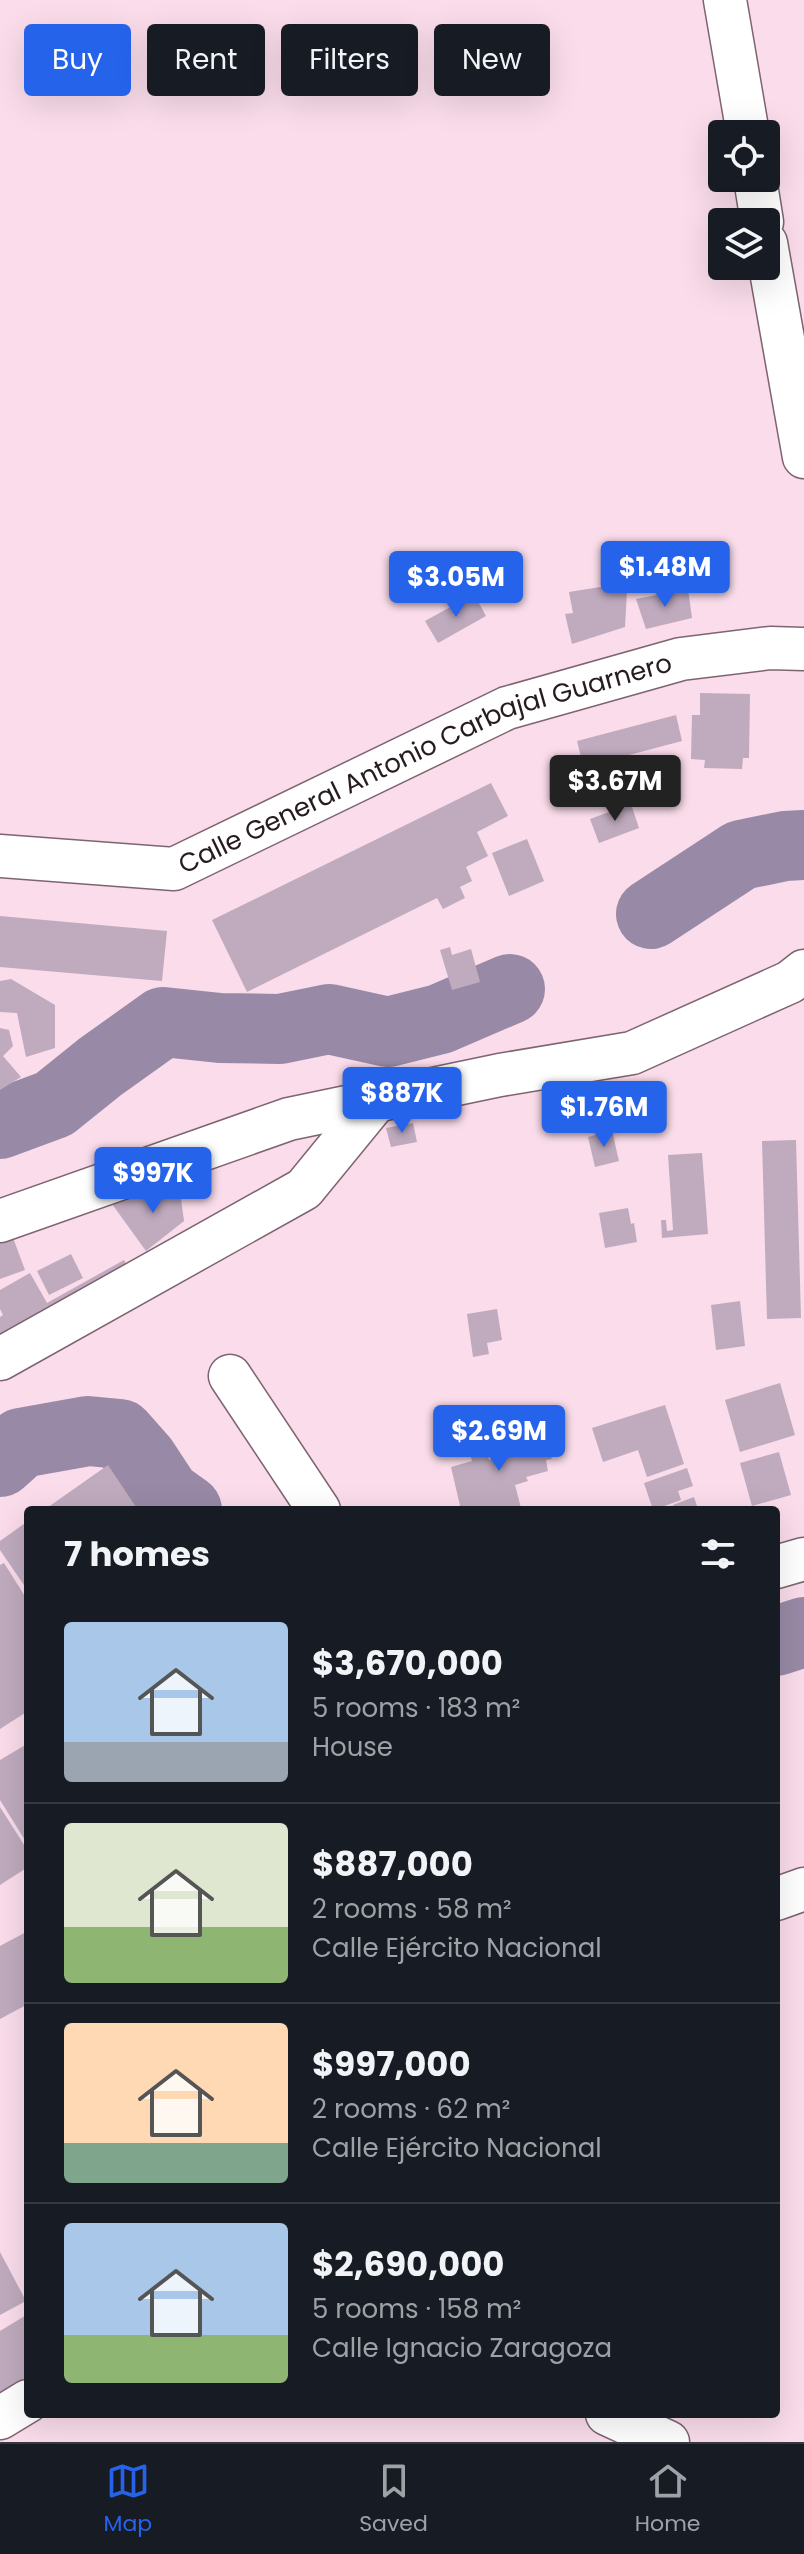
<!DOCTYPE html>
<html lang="en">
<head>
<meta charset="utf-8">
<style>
	body { margin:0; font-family:Poppins,sans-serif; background:#20242c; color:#f1f3f6; height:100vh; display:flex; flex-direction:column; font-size:30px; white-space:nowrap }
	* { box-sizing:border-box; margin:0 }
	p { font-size:26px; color:#9ea1a6 }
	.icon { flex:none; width:44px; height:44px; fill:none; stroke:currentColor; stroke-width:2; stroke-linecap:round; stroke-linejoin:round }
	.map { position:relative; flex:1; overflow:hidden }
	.panel { position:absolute; left:24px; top:1506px; width:756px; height:912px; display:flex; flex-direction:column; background:#171b24; border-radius:8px; box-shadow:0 8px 32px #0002 }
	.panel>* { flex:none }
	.hud { position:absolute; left:24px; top:24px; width:756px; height:72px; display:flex; gap:16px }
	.buttons { position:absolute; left:708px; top:120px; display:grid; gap:16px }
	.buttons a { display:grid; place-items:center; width:72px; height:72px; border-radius:8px; background:#171b24; box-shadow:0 8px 32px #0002; font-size:40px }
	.price { position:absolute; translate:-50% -68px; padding:0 18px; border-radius:8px; background:#2563eb; color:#fff; font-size:26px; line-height:52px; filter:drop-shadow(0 2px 4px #0008) }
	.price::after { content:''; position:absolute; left:50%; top:48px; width:24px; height:18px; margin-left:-12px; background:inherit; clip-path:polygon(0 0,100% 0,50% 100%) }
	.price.on { background:#222; color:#fff }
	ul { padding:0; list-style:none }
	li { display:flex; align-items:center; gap:24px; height:200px; padding:0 40px }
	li+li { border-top:2px solid #363941 }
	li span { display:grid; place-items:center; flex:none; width:224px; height:160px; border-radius:8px; color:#555 }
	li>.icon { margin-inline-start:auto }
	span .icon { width:96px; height:96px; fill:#fffc; stroke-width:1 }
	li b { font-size:34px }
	h2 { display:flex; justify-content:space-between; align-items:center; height:96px; padding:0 40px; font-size:34px }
	.tag { padding:0 28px; border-radius:8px; background:#171b24; box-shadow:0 8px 32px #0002; font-size:28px; line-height:72px }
	.tag.on { background:#2563eb; color:#fff }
	.tab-bar { display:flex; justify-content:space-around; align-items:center; height:112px; border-top:2px solid #363941; background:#171b24; font-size:22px; color:#9ea1a6 }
	.tab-bar a { display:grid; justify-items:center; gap:4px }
	.tab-bar .on { color:#2563eb }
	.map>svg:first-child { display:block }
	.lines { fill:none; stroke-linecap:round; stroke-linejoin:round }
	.river { stroke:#988aa6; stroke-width:70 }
	.building { fill:#bfaabe }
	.minor-casing { stroke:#7e6471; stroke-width:45 }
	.minor { stroke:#fff; stroke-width:42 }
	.labels { text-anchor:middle; stroke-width:7; stroke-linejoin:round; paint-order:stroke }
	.street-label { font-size:26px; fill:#261b21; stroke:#fff }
</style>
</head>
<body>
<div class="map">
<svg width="804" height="2442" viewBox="0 0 804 2442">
	<rect width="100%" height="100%" fill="#fadcea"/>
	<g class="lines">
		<g class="river">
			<polyline points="651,914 741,855 785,846 804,845"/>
			<polyline points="0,1124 54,1104 100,1067 163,1022 220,1028 280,1029 329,1019 388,1032 440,1019 510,989"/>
			<polyline points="0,1462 21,1443 88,1431 120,1434 143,1460 166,1495 187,1510"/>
			<polyline points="776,1641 804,1632"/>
		</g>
	</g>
	<g class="building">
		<polygon points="657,569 660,586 627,591 625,627 572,644 565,614 573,613 569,592 625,583 624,574"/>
		<polygon points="688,589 692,618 646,629 636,599"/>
		<polygon points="474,594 486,616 438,643 425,621"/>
		<polygon points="700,693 750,694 749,758 743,758 742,769 704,768 705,760 691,759 692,715 700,715"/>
		<polygon points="676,715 682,741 610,760 617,786 590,793 577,741"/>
		<polygon points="491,783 508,816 477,832 488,856 466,867 472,881 460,887 465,898 443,909 437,898 247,992 212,920"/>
		<polygon points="631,804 639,828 599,843 590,819"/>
		<polygon points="527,839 544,881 509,896 492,853"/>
		<polygon points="0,916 167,931 162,981 0,967"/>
		<polygon points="450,947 452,955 471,949 480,982 452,990 440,950"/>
		<polygon points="11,979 55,1005 55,1048 26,1057 17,1013 0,1012 0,981"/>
		<polygon points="0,1028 9,1030 13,1046 3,1056 21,1077 0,1090"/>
		<polygon points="413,1123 417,1142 391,1147 386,1128"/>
		<polygon points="612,1131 619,1161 595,1167 588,1137"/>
		<polygon points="796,1140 801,1318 767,1319 762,1141"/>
		<polygon points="702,1153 708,1234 662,1238 661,1220 666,1220 667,1231 673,1230 668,1155"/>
		<polygon points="179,1184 184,1221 146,1251 112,1204"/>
		<polygon points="628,1208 631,1224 634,1223 637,1242 605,1248 599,1213"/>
		<polygon points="12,1235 25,1270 0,1279 0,1239"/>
		<polygon points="71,1254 83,1278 49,1295 37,1271"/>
		<polygon points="124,1260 130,1271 0,1345 0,1317 3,1315 0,1309 0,1290 30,1273 47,1303"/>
		<polygon points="740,1301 745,1346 716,1350 711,1305"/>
		<polygon points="497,1309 502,1340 487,1343 489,1354 473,1357 467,1314"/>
		<polygon points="780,1383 795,1435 740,1452 725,1400"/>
		<polygon points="665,1405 684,1464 647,1477 638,1450 603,1462 592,1428"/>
		<polygon points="523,1429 526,1444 544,1439 552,1459 546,1460 548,1471 526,1477 528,1481 515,1485 521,1508 461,1510 451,1467 472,1461 469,1449 485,1445 489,1460 503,1456 498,1435"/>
		<polygon points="779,1452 791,1495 752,1506 740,1463"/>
		<polygon points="108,1465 138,1510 44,1510"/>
		<polygon points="687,1468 693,1486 678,1491 681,1500 653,1510 644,1483"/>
		<polygon points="694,1497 698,1509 675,1510 673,1505"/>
		<polygon points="28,1521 28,1591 0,1550 0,1541"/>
		<polygon points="4,1563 28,1601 28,1711 0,1729 0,1565"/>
		<polygon points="27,1744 28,1746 28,1845 0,1800 0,1760"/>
		<polygon points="0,1807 28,1851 28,1867 0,1885"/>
		<polygon points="28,1931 28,2004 0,2019 0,1946"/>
		<polygon points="0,2252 26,2301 0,2315"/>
		<polygon points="28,2314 28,2382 0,2400 0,2331"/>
	</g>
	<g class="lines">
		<defs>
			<g id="minor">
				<polyline points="725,0 748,134"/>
				<polyline points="755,178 762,222"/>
				<polyline points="766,243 804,457"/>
				<path id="s1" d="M0,856L174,869L507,708L681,659L770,648L804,649"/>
				<polyline points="0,1221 289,1119 500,1075 632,1053 790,982 804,971"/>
				<polyline points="0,1359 304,1189 376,1101"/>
				<polyline points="230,1376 319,1510"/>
				<polyline points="776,1567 804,1559"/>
				<polyline points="776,1899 804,1889"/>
				<polyline points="607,2414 668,2442"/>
				<polyline points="0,2418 28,2401"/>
			</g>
		</defs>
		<use href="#minor" class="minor-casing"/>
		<use href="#minor" class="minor"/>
	</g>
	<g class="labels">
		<g class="street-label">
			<text dy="9" stroke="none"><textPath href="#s1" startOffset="448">Calle General Antonio Carbajal Guarnero</textPath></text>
		</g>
	</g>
</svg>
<div class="buttons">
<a><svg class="icon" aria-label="locate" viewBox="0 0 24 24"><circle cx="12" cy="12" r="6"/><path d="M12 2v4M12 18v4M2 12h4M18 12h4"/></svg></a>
<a><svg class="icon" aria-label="layers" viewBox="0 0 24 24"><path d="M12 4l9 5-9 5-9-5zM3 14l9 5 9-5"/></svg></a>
</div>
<b class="price" style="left:665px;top:609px">$1.48M</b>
<b class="price" style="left:456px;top:619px">$3.05M</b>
<b class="price on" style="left:615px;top:823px">$3.67M</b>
<b class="price" style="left:402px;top:1135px">$887K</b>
<b class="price" style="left:604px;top:1149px">$1.76M</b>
<b class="price" style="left:153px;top:1215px">$997K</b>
<b class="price" style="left:499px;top:1473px">$2.69M</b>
<div class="hud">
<a class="tag on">Buy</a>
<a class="tag">Rent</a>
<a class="tag">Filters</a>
<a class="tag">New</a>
</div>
<section class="panel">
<h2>7 homes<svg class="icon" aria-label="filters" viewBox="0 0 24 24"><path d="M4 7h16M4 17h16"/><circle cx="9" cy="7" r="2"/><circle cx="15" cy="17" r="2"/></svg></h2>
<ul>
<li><span style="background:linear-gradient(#a9c7e8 75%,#9aa5b1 0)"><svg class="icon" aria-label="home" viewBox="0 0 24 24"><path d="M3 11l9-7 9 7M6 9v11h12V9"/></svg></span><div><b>$3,670,000</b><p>5 rooms · 183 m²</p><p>House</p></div></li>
<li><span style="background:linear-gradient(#dfe7d0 65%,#8fb573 0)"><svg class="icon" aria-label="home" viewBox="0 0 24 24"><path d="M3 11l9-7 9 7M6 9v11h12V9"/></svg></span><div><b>$887,000</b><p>2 rooms · 58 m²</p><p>Calle Ejército Nacional</p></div></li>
<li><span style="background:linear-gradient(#ffd9b3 75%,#7fa58c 0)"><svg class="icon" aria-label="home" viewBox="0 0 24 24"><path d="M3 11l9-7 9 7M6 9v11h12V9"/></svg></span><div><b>$997,000</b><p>2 rooms · 62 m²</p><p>Calle Ejército Nacional</p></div></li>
<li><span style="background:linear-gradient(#a9c7e8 70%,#8fb573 0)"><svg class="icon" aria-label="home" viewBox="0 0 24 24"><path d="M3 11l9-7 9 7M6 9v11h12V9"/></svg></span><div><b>$2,690,000</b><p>5 rooms · 158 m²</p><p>Calle Ignacio Zaragoza</p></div></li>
</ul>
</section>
</div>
<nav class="tab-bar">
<a class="on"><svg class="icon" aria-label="map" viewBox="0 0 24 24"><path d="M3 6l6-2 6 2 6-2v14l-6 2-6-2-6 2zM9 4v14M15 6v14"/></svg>Map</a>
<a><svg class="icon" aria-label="saved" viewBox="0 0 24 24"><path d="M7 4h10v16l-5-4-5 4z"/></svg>Saved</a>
<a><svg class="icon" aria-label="home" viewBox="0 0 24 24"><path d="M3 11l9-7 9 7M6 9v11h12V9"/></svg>Home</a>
</nav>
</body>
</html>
